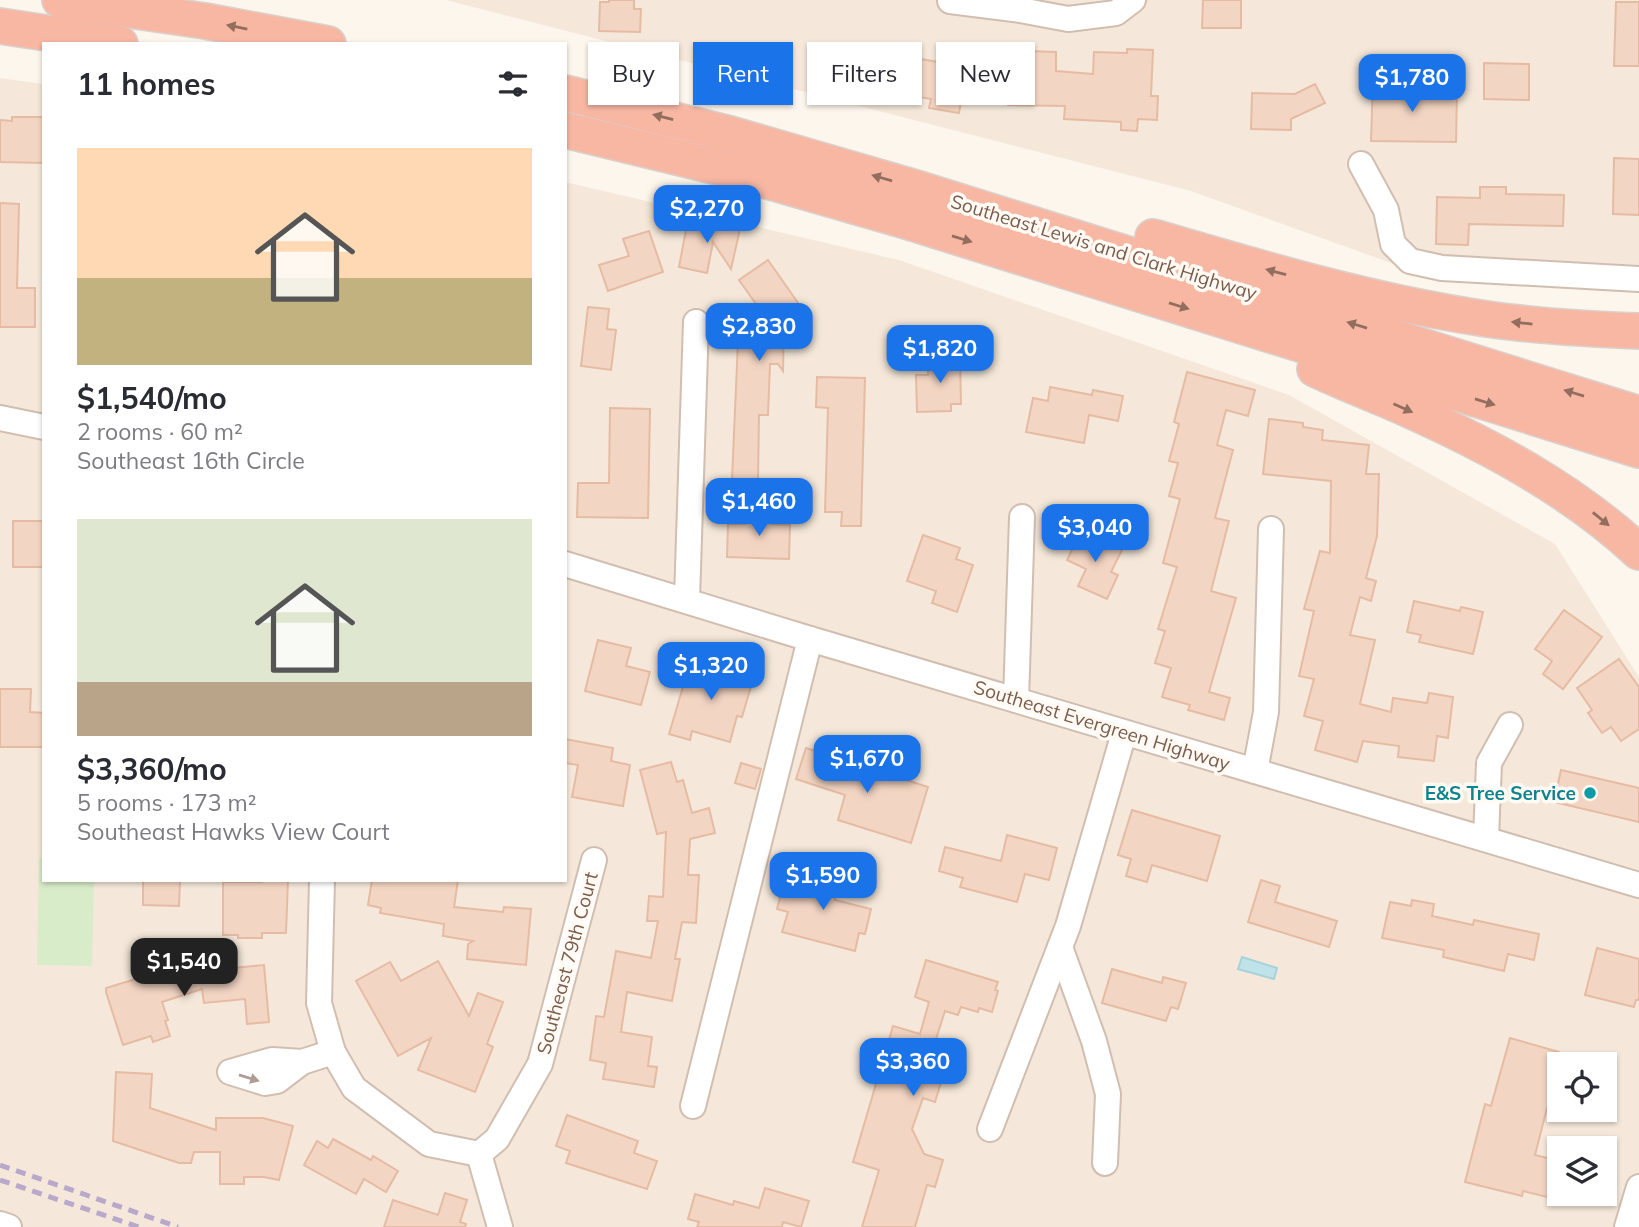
<!DOCTYPE html>
<html lang="en">
<head>
<meta charset="utf-8">
<style>
	body { margin:0; font-family:Mulish,sans-serif; background:#f7f7f7; color:#2b2b33; height:100vh; display:flex; flex-direction:column; font-size:26px; white-space:nowrap }
	* { box-sizing:border-box; margin:0 }
	p { font-size:23px; color:#7c7c81 }
	.icon { flex:none; width:38px; height:38px; fill:none; stroke:currentColor; stroke-width:2; stroke-linecap:round; stroke-linejoin:round }
	.map { position:relative; flex:1; overflow:hidden }
	.drawer { position:absolute; left:42px; top:42px; width:525px; height:840px; display:flex; flex-direction:column; background:#fff; border-radius:0px; box-shadow:0 2px 5px #0004 }
	.drawer>* { flex:none }
	.guide { position:absolute; left:588px; top:42px; width:665px; height:63px; display:flex; gap:14px }
	.tools { position:absolute; left:1547px; top:1052px; display:grid; gap:14px }
	.tools a { display:grid; place-items:center; width:70px; height:70px; border-radius:0px; background:#fff; box-shadow:0 2px 5px #0004; font-size:35px }
	.price { position:absolute; translate:-50% -60px; padding:0 16px; border-radius:14px; background:#1a73e8; color:#fff; font-size:23px; line-height:46px; filter:drop-shadow(0 2px 4px #0008) }
	.price::after { content:''; position:absolute; left:50%; top:42px; width:21px; height:16px; margin-left:-10px; background:inherit; clip-path:polygon(0 0,100% 0,50% 100%) }
	.price.current { background:#222; color:#fff }
	ul { padding:0; list-style:none }
	li { display:grid; align-content:center; gap:14px; height:371px; padding:0 35px }
	li span { display:grid; place-items:center; height:217px; border-radius:0px; color:#555 }
	li>.icon { margin-inline-start:auto }
	span .icon { width:126px; height:126px; fill:#fffc; stroke-width:1 }
	li b { font-size:30px }
	h2 { display:flex; justify-content:space-between; align-items:center; height:84px; padding:0 35px; font-size:30px }
	.chip { padding:0 24px; border-radius:0px; background:#fff; box-shadow:0 2px 5px #0004; font-size:24px; line-height:63px }
	.chip.current { background:#1a73e8; color:#fff }
	.map>svg:first-child { display:block }
	.residential { fill:#f5e8da; fill-rule:evenodd }
	.green { fill:#d8ecc9 }
	.water { fill:#bfe3e8; stroke:#a5d3da; stroke-width:2 }
	.building { fill:#f3d5c3; stroke:#e6bba3; stroke-width:2 }
	.lines { fill:none; stroke-linecap:round; stroke-linejoin:round }
	.minor-casing { stroke:#d1beb0; stroke-width:28 }
	.highway-casing { stroke:#dad1cd; stroke-width:38 }
	.minor { stroke:#fff; stroke-width:24 }
	.highway { stroke:#f7b7a3; stroke-width:35 }
	.rail { stroke:#b9a8c9; stroke-width:5; stroke-dasharray:10 7; stroke-linecap:butt }
	.oneway { fill:#936e5e }
	.oneway2 { fill:#af9d94 }
	.culture-dot { fill:#0f9aa8; stroke:#fffaf3; stroke-width:2.5 }
	.labels { text-anchor:middle; stroke-width:7; stroke-linejoin:round; paint-order:stroke }
	.street-label { font-size:19px; fill:#7a5c4d; stroke:#fffaf3 }
	.culture-label { font-size:19px; font-weight:bold; fill:#0d838f; stroke:#fffaf3; text-anchor:end }
</style>
</head>
<body>
<div class="map">
<svg width="1639" height="1227" viewBox="0 0 1639 1227">
	<rect width="100%" height="100%" fill="#fdf6ec"/>
	<g class="residential">
		<polygon points="446,0 1639,0 1639,293 1441,281 1191,191"/>
		<path d="M0,78L44,84V880H565V182L899,260L1289,395L1555,544L1639,677V1227H0ZM1559,1064H1605V1110H1559ZM1559,1148H1605V1194H1559Z"/>
	</g>
	<polygon class="green" points="39,858 44,859 44,880 94,880 92,966 37,965"/>
	<polygon class="water" points="1242,957 1277,968 1274,979 1238,969"/>
	<g class="building">
		<polygon points="609,0 634,0 634,9 641,9 640,32 599,31 600,2 609,2"/>
		<polygon points="1203,0 1241,0 1241,28 1202,28"/>
		<polygon points="1616,2 1639,2 1639,66 1614,66"/>
		<polygon points="1127,49 1153,50 1151,96 1158,96 1157,120 1138,119 1137,131 1121,130 1121,122 1064,119 1065,106 1008,105 1008,96 998,96 998,64 1029,64 1029,51 1056,52 1056,71 1093,74 1094,52 1127,53"/>
		<polygon points="939,54 968,59 959,113 929,108 931,99 893,92 899,55 938,62"/>
		<polygon points="1484,63 1529,64 1529,100 1484,99"/>
		<polygon points="1373,79 1405,80 1404,90 1457,91 1456,142 1371,141"/>
		<polygon points="1315,84 1325,103 1291,119 1291,130 1251,129 1252,93 1295,94"/>
		<polygon points="12,117 44,117 44,163 0,162 0,120 12,121"/>
		<polygon points="1614,158 1639,159 1639,215 1613,214"/>
		<polygon points="1480,187 1506,187 1506,194 1564,195 1563,226 1469,224 1468,245 1436,244 1437,197 1480,198"/>
		<polygon points="0,203 19,204 17,288 35,288 35,327 0,327"/>
		<polygon points="688,219 740,229 731,269 713,242 707,273 679,267"/>
		<polygon points="649,231 663,272 608,291 599,265 629,256 623,239"/>
		<polygon points="768,260 803,310 784,323 783,371 778,364 770,364 768,415 759,415 758,480 732,479 738,341 762,342 743,313 756,304 739,280"/>
		<polygon points="588,307 609,309 607,329 616,330 611,370 581,366"/>
		<polygon points="928,356 960,356 961,404 951,404 951,411 917,412 916,375 928,375"/>
		<polygon points="1187,372 1255,390 1248,416 1226,410 1217,445 1233,450 1215,518 1229,521 1211,591 1236,598 1209,692 1230,698 1224,720 1188,710 1190,705 1162,697 1171,668 1155,663 1165,631 1158,629 1177,567 1163,563 1180,499 1169,496 1178,463 1169,461 1179,424 1174,422"/>
		<polygon points="817,377 865,378 861,526 841,526 842,512 825,512 828,408 816,407"/>
		<polygon points="1050,387 1092,395 1093,390 1123,396 1118,421 1089,415 1084,443 1026,432 1033,398 1048,401"/>
		<polygon points="610,408 650,409 648,518 577,517 578,483 609,483"/>
		<polygon points="1269,419 1303,423 1303,427 1323,430 1322,440 1369,445 1366,474 1379,474 1377,536 1366,578 1376,581 1371,601 1360,597 1350,635 1375,640 1360,704 1391,712 1393,698 1427,703 1429,693 1453,697 1448,738 1437,736 1434,761 1398,757 1399,746 1363,741 1357,762 1315,750 1323,721 1304,716 1314,679 1299,676 1314,611 1304,609 1320,551 1330,553 1331,481 1263,474"/>
		<polygon points="746,512 773,513 772,524 790,525 789,559 727,557 728,524 745,524"/>
		<rect x="13" y="521" width="31" height="46"/>
		<polygon points="1081,531 1122,550 1111,572 1118,575 1107,599 1078,586 1086,569 1067,560"/>
		<polygon points="923,535 960,548 956,559 973,565 957,612 932,603 936,591 907,581"/>
		<polygon points="1414,601 1460,611 1461,607 1483,612 1473,654 1419,642 1421,635 1407,632"/>
		<polygon points="1564,610 1602,637 1563,689 1543,674 1552,661 1535,649"/>
		<polygon points="598,640 631,648 626,666 650,672 641,705 585,691"/>
		<polygon points="1619,659 1639,687 1639,729 1621,741 1611,727 1602,733 1588,713 1592,710 1577,688"/>
		<polygon points="690,663 725,673 728,666 755,673 742,717 737,716 730,742 692,731 690,740 669,734"/>
		<polygon points="0,689 31,689 30,712 44,713 44,747 0,747"/>
		<polygon points="565,739 613,748 611,761 630,765 623,806 572,797 578,765 565,763"/>
		<polygon points="806,748 928,787 911,843 838,820 845,795 796,779"/>
		<polygon points="671,762 677,782 683,780 692,813 709,808 715,833 690,839 688,875 699,875 696,923 682,922 675,959 680,959 672,1001 627,992 621,1032 652,1037 648,1066 657,1067 654,1087 603,1079 606,1063 590,1060 596,1016 604,1017 616,951 651,958 658,921 647,921 649,896 663,897 666,832 657,834 640,770"/>
		<polygon points="741,763 761,769 755,789 735,783"/>
		<polygon points="1561,770 1639,788 1639,822 1554,802"/>
		<polygon points="1132,810 1220,836 1207,881 1152,865 1147,882 1126,876 1131,859 1118,855"/>
		<polygon points="1007,835 1057,848 1049,880 1025,874 1017,902 960,887 963,878 939,871 945,847 1001,861"/>
		<polygon points="816,863 843,870 835,900 871,909 865,934 859,933 855,951 782,932 788,912 777,909 783,886 808,893"/>
		<polygon points="143,880 180,880 179,906 143,905"/>
		<polygon points="262,880 288,880 286,933 262,933 262,938 238,938 238,935 223,935 223,882 262,882"/>
		<polygon points="372,880 458,880 454,907 503,912 504,907 531,909 526,965 467,959 468,944 473,941 443,936 444,924 380,913 381,908 368,905"/>
		<polygon points="1261,880 1280,886 1275,902 1337,921 1329,947 1248,922"/>
		<polygon points="1412,900 1434,904 1432,916 1473,925 1474,920 1539,934 1534,960 1508,954 1504,971 1443,957 1444,950 1382,938 1390,902 1411,906"/>
		<polygon points="1597,948 1639,959 1639,1000 1636,1000 1634,1007 1585,995"/>
		<polygon points="926,960 998,982 995,990 998,991 992,1012 979,1008 978,1012 961,1007 958,1015 945,1011 936,1039 947,1042 940,1064 946,1066 935,1102 923,1098 912,1129 924,1154 943,1160 935,1187 927,1185 915,1227 862,1227 879,1170 853,1162 893,1026 920,1034 929,1002 915,997"/>
		<polygon points="438,961 469,1016 478,993 503,1002 487,1044 493,1047 475,1092 418,1070 431,1038 398,1056 356,981 390,962 401,981"/>
		<polygon points="264,965 269,1022 247,1024 245,999 204,1003 202,989 162,1002 168,1020 165,1021 170,1036 153,1042 151,1036 123,1045 106,992 106,988 149,975 150,979 182,969 183,973"/>
		<polygon points="1112,969 1162,983 1163,977 1186,983 1178,1009 1171,1007 1166,1021 1102,1003"/>
		<polygon points="1510,1038 1559,1052 1559,1089 1553,1110 1547,1108 1535,1155 1559,1161 1559,1200 1523,1191 1522,1196 1465,1182 1485,1104 1491,1106"/>
		<polygon points="116,1072 152,1074 150,1108 216,1130 216,1118 263,1118 293,1126 279,1180 264,1177 244,1177 244,1184 220,1184 220,1152 194,1152 191,1163 179,1163 113,1141"/>
		<polygon points="567,1115 638,1141 634,1153 657,1161 647,1189 566,1163 570,1151 556,1146"/>
		<polygon points="333,1139 371,1160 373,1156 398,1171 386,1192 364,1179 356,1194 304,1165 317,1141 328,1148"/>
		<polygon points="765,1188 809,1201 801,1227 783,1222 782,1227 697,1227 699,1222 688,1219 695,1194 733,1205 734,1201 759,1208"/>
		<polygon points="445,1193 467,1200 460,1222 466,1224 465,1227 384,1227 393,1200 438,1215"/>
	</g>
	<g class="lines">
		<defs>
			<g id="minor">
				<polyline points="950,1 1020,10 1068,19 1116,13 1133,0"/>
				<polyline points="1361,164 1386,210 1393,244 1410,261 1442,268 1639,279"/>
				<polyline points="0,418 44,427"/>
				<polyline points="565,564 810,639 1639,885"/>
				<polyline points="687,599 696,322"/>
				<polyline points="1016,700 1022,517"/>
				<polyline points="1255,771 1266,712 1271,529"/>
				<polyline points="1486,838 1489,763 1510,725"/>
				<polyline points="322,880 319,1003 333,1052 354,1088 429,1144 479,1154 497,1139 540,1064 594,860"/>
				<polyline points="1060,947 1094,1041 1108,1094 1105,1163"/>
				<polyline points="302,1062 272,1060 230,1072 265,1083 277,1081 302,1062 333,1052"/>
				<polyline points="693,1106 810,639"/>
				<polyline points="990,1129 1068,926 1124,733"/>
				<polyline points="479,1154 500,1227"/>
				<polyline points="0,1224 9,1227"/>
				<polyline points="1627,1227 1639,1187"/>
			</g>
			<g id="highway">
				<polyline points="60,0 205,21 328,44"/>
				<polyline points="0,26 120,44"/>
				<polyline points="565,93 730,134 916,188 1639,414"/>
				<polyline points="565,130 726,169 906,221 1639,450"/>
				<path d="M1153,237C1259,268 1365,300 1474,317C1529,326 1584,329 1639,331"/>
				<path d="M1315,369C1344,383 1374,394 1403,407C1488,445 1571,489 1639,552"/>
			</g>
		</defs>
		<use href="#minor" class="minor-casing"/>
		<use href="#highway" class="highway-casing"/>
		<use href="#minor" class="minor"/>
		<use href="#highway" class="highway"/>
		<g class="rail">
			<polyline points="0,1165 178,1227"/>
			<polyline points="0,1180 139,1227"/>
		</g>
	</g>
	<defs><path id="oneway-solid" d="M-6-.8H1V-3.2L6.5 0L1 3.2V.8H-6Z" transform="scale(1.75)"/></defs>
	<g class="oneway">
		<use href="#oneway-solid" transform="translate(237 27) rotate(-169)"/>
		<use href="#oneway-solid" transform="translate(663 117) rotate(-166)"/>
		<use href="#oneway-solid" transform="translate(882 178) rotate(-164)"/>
		<use href="#oneway-solid" transform="translate(962 239) rotate(17)"/>
		<use href="#oneway-solid" transform="translate(1276 272) rotate(-165)"/>
		<use href="#oneway-solid" transform="translate(1179 306) rotate(17)"/>
		<use href="#oneway-solid" transform="translate(1522 323) rotate(-174)"/>
		<use href="#oneway-solid" transform="translate(1357 325) rotate(-163)"/>
		<use href="#oneway-solid" transform="translate(1574 393) rotate(-163)"/>
		<use href="#oneway-solid" transform="translate(1485 402) rotate(17)"/>
		<use href="#oneway-solid" transform="translate(1403 408) rotate(24)"/>
		<use href="#oneway-solid" transform="translate(1601 519) rotate(39)"/>
	</g>
	<use class="oneway2" href="#oneway-solid" transform="translate(249 1078) rotate(17)"/>
	<circle class="culture-dot" cx="1590" cy="793" r="7"/>
	<g class="labels">
		<g class="street-label">
			<text transform="translate(1104 247) rotate(17)" y="7">Southeast Lewis and Clark Highway</text>
			<text transform="translate(1102 725) rotate(17)" y="7">Southeast Evergreen Highway</text>
			<text transform="translate(567 963) rotate(-75)" y="7">Southeast 79th Court</text>
		</g>
		<g class="culture-label">
			<text x="1576" y="800">E&amp;S Tree Service</text>
		</g>
	</g>
</svg>
<div class="tools">
<a><svg class="icon" aria-label="locate" viewBox="0 0 24 24"><circle cx="12" cy="12" r="6"/><path d="M12 2v4M12 18v4M2 12h4M18 12h4"/></svg></a>
<a><svg class="icon" aria-label="layers" viewBox="0 0 24 24"><path d="M12 4l9 5-9 5-9-5zM3 14l9 5 9-5"/></svg></a>
</div>
<b class="price" style="left:1412px;top:114px">$1,780</b>
<b class="price" style="left:707px;top:245px">$2,270</b>
<b class="price" style="left:759px;top:363px">$2,830</b>
<b class="price" style="left:940px;top:385px">$1,820</b>
<b class="price" style="left:759px;top:538px">$1,460</b>
<b class="price" style="left:1095px;top:564px">$3,040</b>
<b class="price" style="left:711px;top:702px">$1,320</b>
<b class="price" style="left:867px;top:795px">$1,670</b>
<b class="price" style="left:823px;top:912px">$1,590</b>
<b class="price current" style="left:184px;top:998px">$1,540</b>
<b class="price" style="left:913px;top:1098px">$3,360</b>
<div class="guide">
<a class="chip">Buy</a>
<a class="chip current">Rent</a>
<a class="chip">Filters</a>
<a class="chip">New</a>
</div>
<section class="drawer">
<h2>11 homes<svg class="icon" aria-label="filters" viewBox="0 0 24 24"><path d="M4 7h16M4 17h16"/><circle cx="9" cy="7" r="2"/><circle cx="15" cy="17" r="2"/></svg></h2>
<ul>
<li><span style="background:linear-gradient(#ffd9b3 60%,#c2b280 0)"><svg class="icon" aria-label="home" viewBox="0 0 24 24"><path d="M3 11l9-7 9 7M6 9v11h12V9"/></svg></span><div><b>$1,540/mo</b><p>2 rooms · 60 m²</p><p>Southeast 16th Circle</p></div></li>
<li><span style="background:linear-gradient(#dfe7d0 75%,#b9a48a 0)"><svg class="icon" aria-label="home" viewBox="0 0 24 24"><path d="M3 11l9-7 9 7M6 9v11h12V9"/></svg></span><div><b>$3,360/mo</b><p>5 rooms · 173 m²</p><p>Southeast Hawks View Court</p></div></li>
</ul>
</section>
</div>
</body>
</html>
